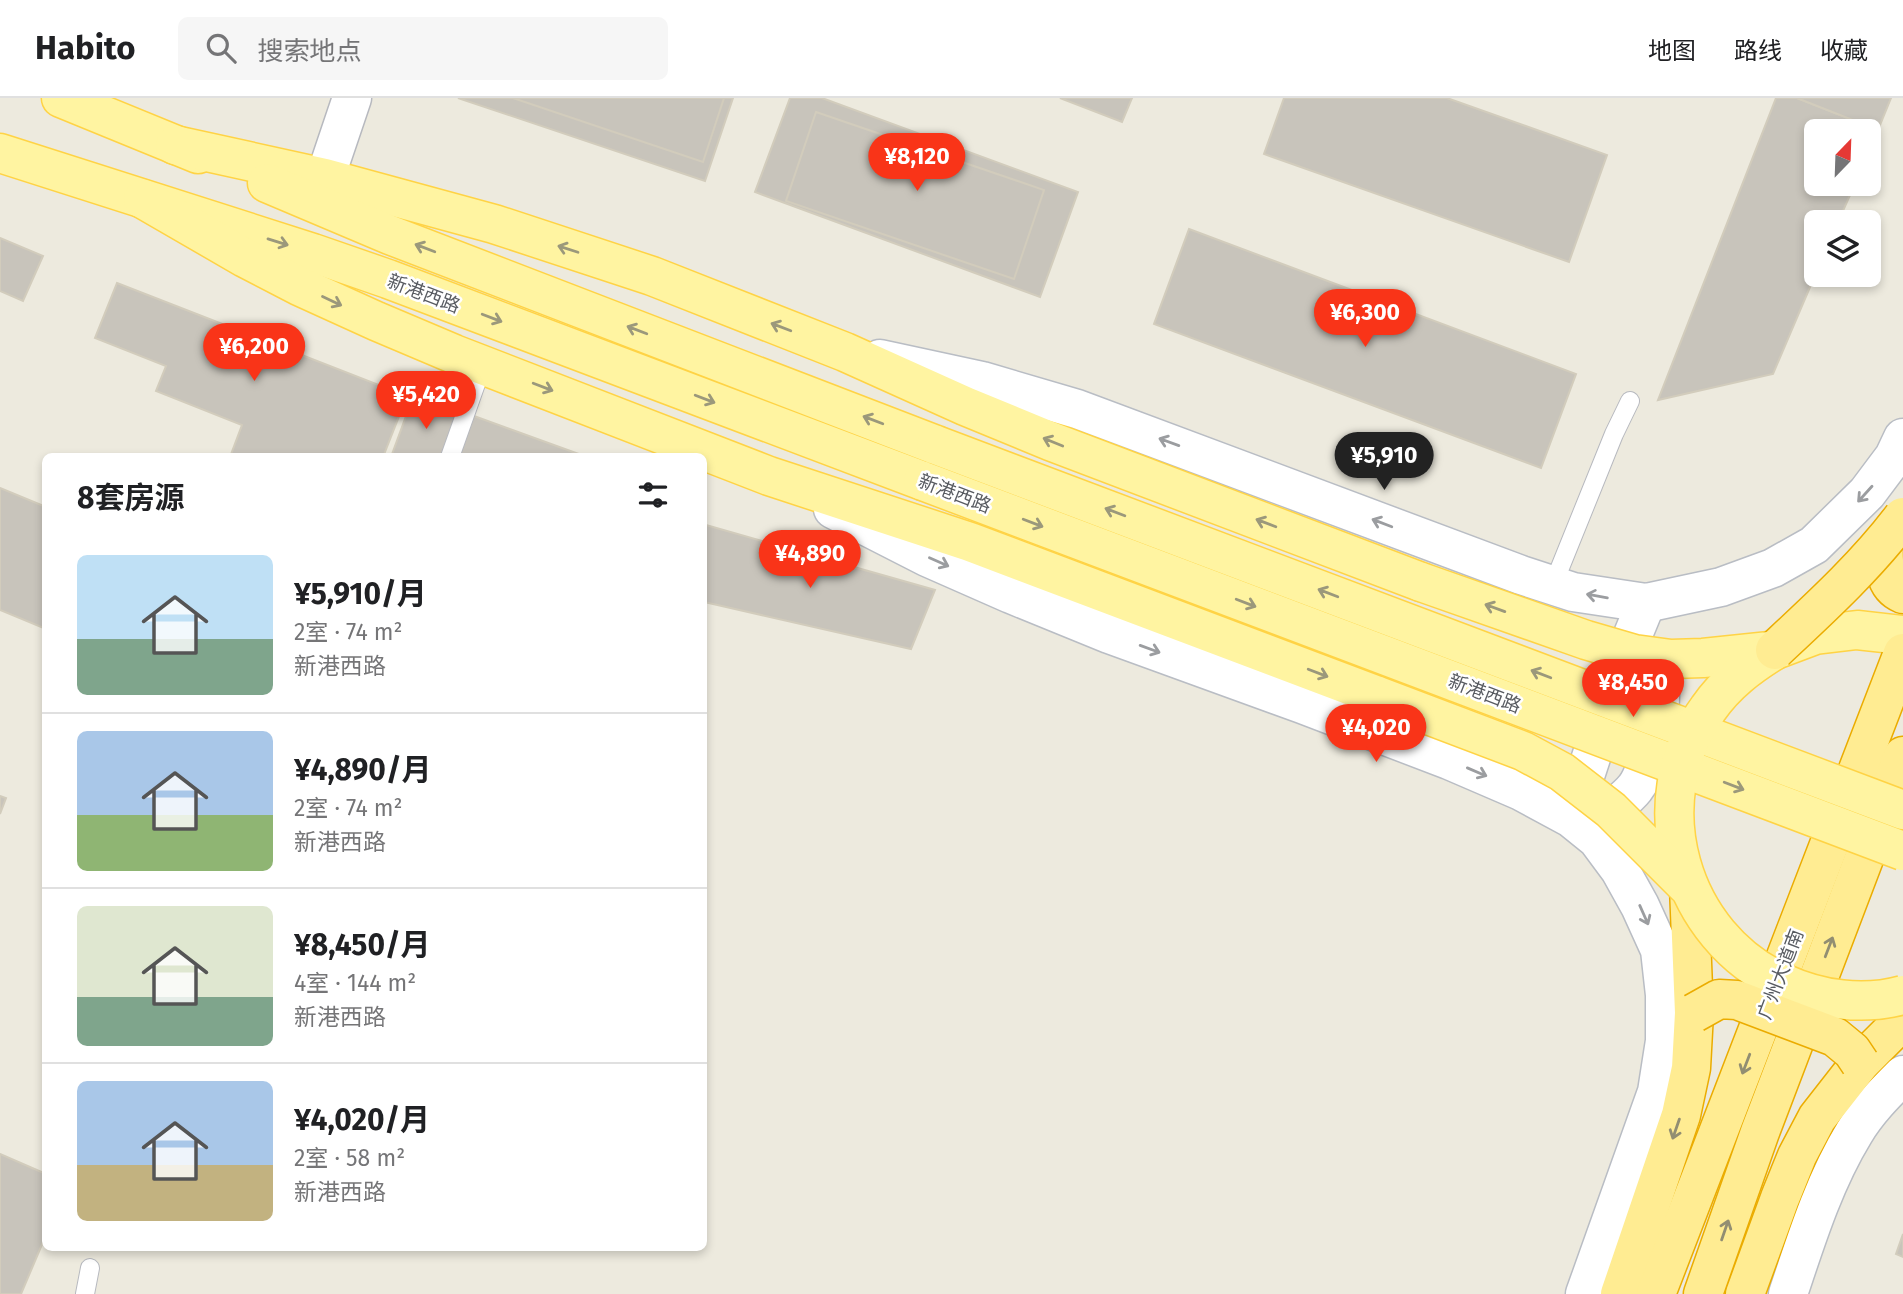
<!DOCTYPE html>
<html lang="zh">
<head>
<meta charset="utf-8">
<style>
	body { margin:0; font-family:"Fira Sans","Noto Sans SC",sans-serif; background:#f6f6f6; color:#202124; height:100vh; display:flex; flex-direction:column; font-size:26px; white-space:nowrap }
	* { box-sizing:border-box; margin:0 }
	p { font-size:23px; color:#757577 }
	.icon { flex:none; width:38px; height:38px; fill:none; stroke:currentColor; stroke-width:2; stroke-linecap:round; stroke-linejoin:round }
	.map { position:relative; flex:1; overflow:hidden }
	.details { position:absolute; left:42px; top:355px; width:665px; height:798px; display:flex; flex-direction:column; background:#fff; border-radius:10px; box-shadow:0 4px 10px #0003 }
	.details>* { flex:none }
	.needle { width:46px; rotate:23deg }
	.tools { position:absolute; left:1804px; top:21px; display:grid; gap:14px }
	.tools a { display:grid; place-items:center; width:77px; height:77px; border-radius:10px; background:#fff; box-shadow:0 4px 10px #0003; font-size:35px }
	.price { position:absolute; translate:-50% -60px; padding:0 16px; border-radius:24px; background:#f93418; color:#fff; font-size:23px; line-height:46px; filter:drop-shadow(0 2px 4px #0008) }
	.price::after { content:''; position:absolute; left:50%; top:42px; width:21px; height:16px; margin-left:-10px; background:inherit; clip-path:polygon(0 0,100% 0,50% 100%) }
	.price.selected { background:#222; color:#fff }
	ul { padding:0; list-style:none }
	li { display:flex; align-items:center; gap:21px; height:175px; padding:0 35px }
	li+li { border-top:2px solid #e0e0e0 }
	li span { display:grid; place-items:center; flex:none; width:196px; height:140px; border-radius:10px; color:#555 }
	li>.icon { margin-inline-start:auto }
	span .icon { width:84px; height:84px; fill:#fffc; stroke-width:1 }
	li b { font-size:30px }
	h2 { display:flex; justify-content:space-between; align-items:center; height:84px; padding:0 35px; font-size:30px }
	header { display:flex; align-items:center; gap:42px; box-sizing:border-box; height:98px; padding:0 35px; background:#fff; border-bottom:2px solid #e0e0e0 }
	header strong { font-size:33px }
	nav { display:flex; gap:38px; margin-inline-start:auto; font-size:24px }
	.search { width:490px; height:63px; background:#f6f6f6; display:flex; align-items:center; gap:18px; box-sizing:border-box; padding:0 24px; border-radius:10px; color:#757577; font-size:26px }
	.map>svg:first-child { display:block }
	.building { fill:#c8c4bb; stroke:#d2ccbc; stroke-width:2 }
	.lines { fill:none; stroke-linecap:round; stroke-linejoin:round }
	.service-casing { stroke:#b7b9bf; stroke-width:20 }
	.tertiary-casing { stroke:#b7b9bf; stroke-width:41 }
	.secondary-casing { stroke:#b9bdc4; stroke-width:41 }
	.primary-casing { stroke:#ffd345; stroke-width:41 }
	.trunk-casing { stroke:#ebac00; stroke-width:41 }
	.service { stroke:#fff; stroke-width:18 }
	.tertiary { stroke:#fff; stroke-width:38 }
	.secondary { stroke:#fff; stroke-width:38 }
	.primary { stroke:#fff4a1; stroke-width:38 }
	.trunk { stroke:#ffec92; stroke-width:38 }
	.primary-bridge-casing { stroke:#ffd345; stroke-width:41; stroke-linecap:butt }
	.trunk-bridge-casing { stroke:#ebac00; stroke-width:41; stroke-linecap:butt }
	.primary-bridge { stroke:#fff4a1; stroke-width:38 }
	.trunk-bridge { stroke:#ffec92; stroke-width:38 }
	.oneway { stroke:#9b987b }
	.oneway2 { stroke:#9b9da0 }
	.oneway3 { stroke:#928e72 }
	.labels { text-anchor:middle; stroke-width:5; stroke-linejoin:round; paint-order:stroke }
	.street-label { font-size:19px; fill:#585b61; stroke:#fff }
</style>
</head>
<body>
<header>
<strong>Habito</strong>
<div class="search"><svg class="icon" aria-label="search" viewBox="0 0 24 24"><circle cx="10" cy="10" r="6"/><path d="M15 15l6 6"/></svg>搜索地点</div>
<nav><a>地图</a><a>路线</a><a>收藏</a></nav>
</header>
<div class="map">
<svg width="1903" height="1196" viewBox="0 0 1903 1196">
	<rect width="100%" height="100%" fill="#edeade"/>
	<g class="building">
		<polygon points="458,0 733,0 705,83"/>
		<polygon points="513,0 724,0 703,64"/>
		<polygon points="790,0 822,0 1078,94 1040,199 755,94"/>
		<polygon points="1060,0 1132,0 1122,24"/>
		<polygon points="1284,0 1447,0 1607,57 1569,164 1264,56"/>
		<polygon points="1776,0 1797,0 1878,32 1869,53 1869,33 1816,33 1816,86 1855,86 1838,124 1816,124 1816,175 1773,276 1658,302"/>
		<polygon points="1797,0 1891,0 1878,32"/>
		<polygon points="816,14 1044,92 1014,181 786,103"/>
		<polygon points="1189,131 1576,276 1541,370 1154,226"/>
		<polygon points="0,140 43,158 23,203 0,193"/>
		<polygon points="117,185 407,298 383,359 230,359 242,327 156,293 166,268 95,240"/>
		<polygon points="413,299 460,316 445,359 391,359"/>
		<polygon points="474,318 587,359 459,359"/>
		<polygon points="0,390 46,409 46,531 0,512"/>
		<polygon points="706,427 935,492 911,551 704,504 704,434"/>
		<polygon points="0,698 6,700 0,716"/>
		<polygon points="0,1056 46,1076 46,1137 21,1196 0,1196"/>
		<polygon points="1903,1136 1903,1159 1896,1156"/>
	</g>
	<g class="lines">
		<defs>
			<g id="service">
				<polyline points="450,359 483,266"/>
				<polyline points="1553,487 1614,336 1630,303"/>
				<polyline points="85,1196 90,1170"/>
			</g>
			<polyline id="tertiary" points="325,80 352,0"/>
			<g id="secondary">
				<polyline points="880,261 982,283 1077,311 1521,477 1573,494 1646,505 1721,489 1773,470 1814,447 1867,395 1894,359 1903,340"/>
				<polyline points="833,411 927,459 1011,496 1109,536 1302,606 1449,662 1521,693 1571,720 1597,741 1620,772 1640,808 1660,852 1665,897 1665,943 1657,994 1585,1196"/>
				<path d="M1611,712C1619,705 1628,699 1635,690C1649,673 1664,607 1659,585C1656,572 1644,564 1634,556"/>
				<polyline points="1572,718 1623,561 1646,505"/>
				<path d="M1788,1196C1806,1142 1824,1084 1854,1035C1867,1013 1885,995 1903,977"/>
			</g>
			<g id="primary">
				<polyline points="61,0 198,56"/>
				<polyline points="175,47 325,80 494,126 652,178 845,254 965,308 1050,343 1421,484"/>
				<polyline points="0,55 313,155 388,181 923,383"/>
				<polyline points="267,85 390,137 936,347"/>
				<polyline points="143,101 245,160 299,188 376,223 454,256 769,378 970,444 1378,598"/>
				<polyline points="1775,552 1815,537 1857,532 1903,537"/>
			</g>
			<g id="trunk">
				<path d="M1884,445C1883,463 1883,488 1903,496"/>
				<polyline points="1620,1196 1681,1017 1691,970 1694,915 1689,789"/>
				<polyline points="1656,1196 1903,555"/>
				<polyline points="1703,1196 1760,1034 1903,658"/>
				<polyline points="1745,1196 1780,1100 1797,1058 1817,1020 1860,965 1903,922"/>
			</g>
		</defs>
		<use href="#service" class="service-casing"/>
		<use href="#tertiary" class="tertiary-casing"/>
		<use href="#secondary" class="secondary-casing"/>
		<use href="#primary" class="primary-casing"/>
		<use href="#trunk" class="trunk-casing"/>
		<use href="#service" class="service"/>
		<use href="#tertiary" class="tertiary"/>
		<use href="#secondary" class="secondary"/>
		<use href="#primary" class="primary"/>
		<use href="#trunk" class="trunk"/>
		<defs>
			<g id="primary-bridge">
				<polyline points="936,347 1903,712"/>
				<polyline points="923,383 1903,753"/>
				<polyline points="1421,484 1586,542 1634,556 1671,561 1703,560 1770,553"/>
				<path d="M1775,552C1749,568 1726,585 1708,611C1640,704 1680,839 1783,885C1820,902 1863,908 1903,897"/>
				<polyline points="1378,598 1523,653 1562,674 1611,712 1687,788"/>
			</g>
			<g id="trunk-bridge">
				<path d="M1775,552C1820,510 1866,468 1903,419"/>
				<polyline points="1694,915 1719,901 1737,902 1835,939 1852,953 1860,965"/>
			</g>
		</defs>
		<use href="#primary-bridge" class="primary-bridge-casing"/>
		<use href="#trunk-bridge" class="trunk-bridge-casing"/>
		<use href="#primary-bridge" class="primary-bridge"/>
		<use href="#trunk-bridge" class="trunk-bridge"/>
	</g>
	<defs><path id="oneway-shaft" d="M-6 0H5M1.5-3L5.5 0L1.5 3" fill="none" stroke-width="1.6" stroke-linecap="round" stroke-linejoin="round" transform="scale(1.75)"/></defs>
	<g class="oneway">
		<use href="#oneway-shaft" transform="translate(278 144) rotate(17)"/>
		<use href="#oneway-shaft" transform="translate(425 150) rotate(-159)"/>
		<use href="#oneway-shaft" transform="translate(568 151) rotate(-162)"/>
		<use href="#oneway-shaft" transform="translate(332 203) rotate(25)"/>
		<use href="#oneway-shaft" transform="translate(492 220) rotate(21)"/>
		<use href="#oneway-shaft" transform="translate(781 229) rotate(-159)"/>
		<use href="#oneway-shaft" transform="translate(637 232) rotate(-159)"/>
		<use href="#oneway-shaft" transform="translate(543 289) rotate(21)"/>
		<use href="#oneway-shaft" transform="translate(705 301) rotate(21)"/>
		<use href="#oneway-shaft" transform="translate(873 322) rotate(-159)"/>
		<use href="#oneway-shaft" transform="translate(1053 344) rotate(-158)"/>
		<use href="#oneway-shaft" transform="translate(1115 414) rotate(-159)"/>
		<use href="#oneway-shaft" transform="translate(1033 425) rotate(21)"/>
		<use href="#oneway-shaft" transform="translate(1266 425) rotate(-159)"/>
		<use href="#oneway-shaft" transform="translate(1328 495) rotate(-159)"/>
		<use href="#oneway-shaft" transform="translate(1246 505) rotate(21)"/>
		<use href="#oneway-shaft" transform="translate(1495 510) rotate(-160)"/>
		<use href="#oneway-shaft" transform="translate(1318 575) rotate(21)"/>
		<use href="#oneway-shaft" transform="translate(1541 576) rotate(-159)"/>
		<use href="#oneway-shaft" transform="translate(1734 688) rotate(21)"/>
	</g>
	<g class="oneway2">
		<use href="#oneway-shaft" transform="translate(1169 344) rotate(-160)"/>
		<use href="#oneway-shaft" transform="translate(1865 396) rotate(132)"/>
		<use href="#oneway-shaft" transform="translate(1382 425) rotate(-159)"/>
		<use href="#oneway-shaft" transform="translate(939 464) rotate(24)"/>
		<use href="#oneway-shaft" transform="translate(1597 498) rotate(-170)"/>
		<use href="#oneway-shaft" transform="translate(1150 551) rotate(20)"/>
		<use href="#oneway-shaft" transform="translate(1477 674) rotate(23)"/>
		<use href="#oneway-shaft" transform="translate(1644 817) rotate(66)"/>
	</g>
	<g class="oneway3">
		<use href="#oneway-shaft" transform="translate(1829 849) rotate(-69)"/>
		<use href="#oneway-shaft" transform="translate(1746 966) rotate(111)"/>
		<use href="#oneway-shaft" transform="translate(1676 1031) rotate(109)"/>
		<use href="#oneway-shaft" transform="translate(1725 1132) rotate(-71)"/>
	</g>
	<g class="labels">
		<g class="street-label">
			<text transform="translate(424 195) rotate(21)" y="7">新港西路</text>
			<text transform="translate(955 395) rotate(21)" y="7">新港西路</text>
			<text transform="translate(1485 595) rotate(21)" y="7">新港西路</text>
			<text transform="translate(1780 876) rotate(-69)" y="7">广州大道南</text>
		</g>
	</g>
</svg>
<div class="tools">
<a><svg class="needle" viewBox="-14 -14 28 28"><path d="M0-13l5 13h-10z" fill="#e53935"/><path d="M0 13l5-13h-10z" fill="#757577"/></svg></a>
<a><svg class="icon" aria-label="layers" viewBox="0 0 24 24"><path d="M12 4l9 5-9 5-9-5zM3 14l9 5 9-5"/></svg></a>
</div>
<b class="price" style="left:917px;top:95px">¥8,120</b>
<b class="price" style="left:1365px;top:251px">¥6,300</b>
<b class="price" style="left:254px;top:285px">¥6,200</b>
<b class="price" style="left:426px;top:333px">¥5,420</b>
<b class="price selected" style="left:1384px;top:394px">¥5,910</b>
<b class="price" style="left:810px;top:492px">¥4,890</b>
<b class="price" style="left:1633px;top:621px">¥8,450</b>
<b class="price" style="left:1376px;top:666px">¥4,020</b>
<section class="details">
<h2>8套房源<svg class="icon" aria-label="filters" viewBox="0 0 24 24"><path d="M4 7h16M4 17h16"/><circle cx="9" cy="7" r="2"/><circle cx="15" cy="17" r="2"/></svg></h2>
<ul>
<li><span style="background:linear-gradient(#bfe0f5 60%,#7fa58c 0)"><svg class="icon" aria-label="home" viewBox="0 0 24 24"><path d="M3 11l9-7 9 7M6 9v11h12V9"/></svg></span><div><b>¥5,910/月</b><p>2室 · 74 m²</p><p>新港西路</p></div></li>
<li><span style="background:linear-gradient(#a9c7e8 60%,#8fb573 0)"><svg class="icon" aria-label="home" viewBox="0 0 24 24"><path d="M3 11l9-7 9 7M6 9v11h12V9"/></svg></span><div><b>¥4,890/月</b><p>2室 · 74 m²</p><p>新港西路</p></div></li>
<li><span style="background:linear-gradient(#dfe7d0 65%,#7fa58c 0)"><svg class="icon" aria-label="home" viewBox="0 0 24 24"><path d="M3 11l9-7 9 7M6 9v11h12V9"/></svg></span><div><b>¥8,450/月</b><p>4室 · 144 m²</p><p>新港西路</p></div></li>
<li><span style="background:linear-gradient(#a9c7e8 60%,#c2b280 0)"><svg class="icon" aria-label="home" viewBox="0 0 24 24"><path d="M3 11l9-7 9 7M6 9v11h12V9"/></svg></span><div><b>¥4,020/月</b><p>2室 · 58 m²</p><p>新港西路</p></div></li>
</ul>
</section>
</div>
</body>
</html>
